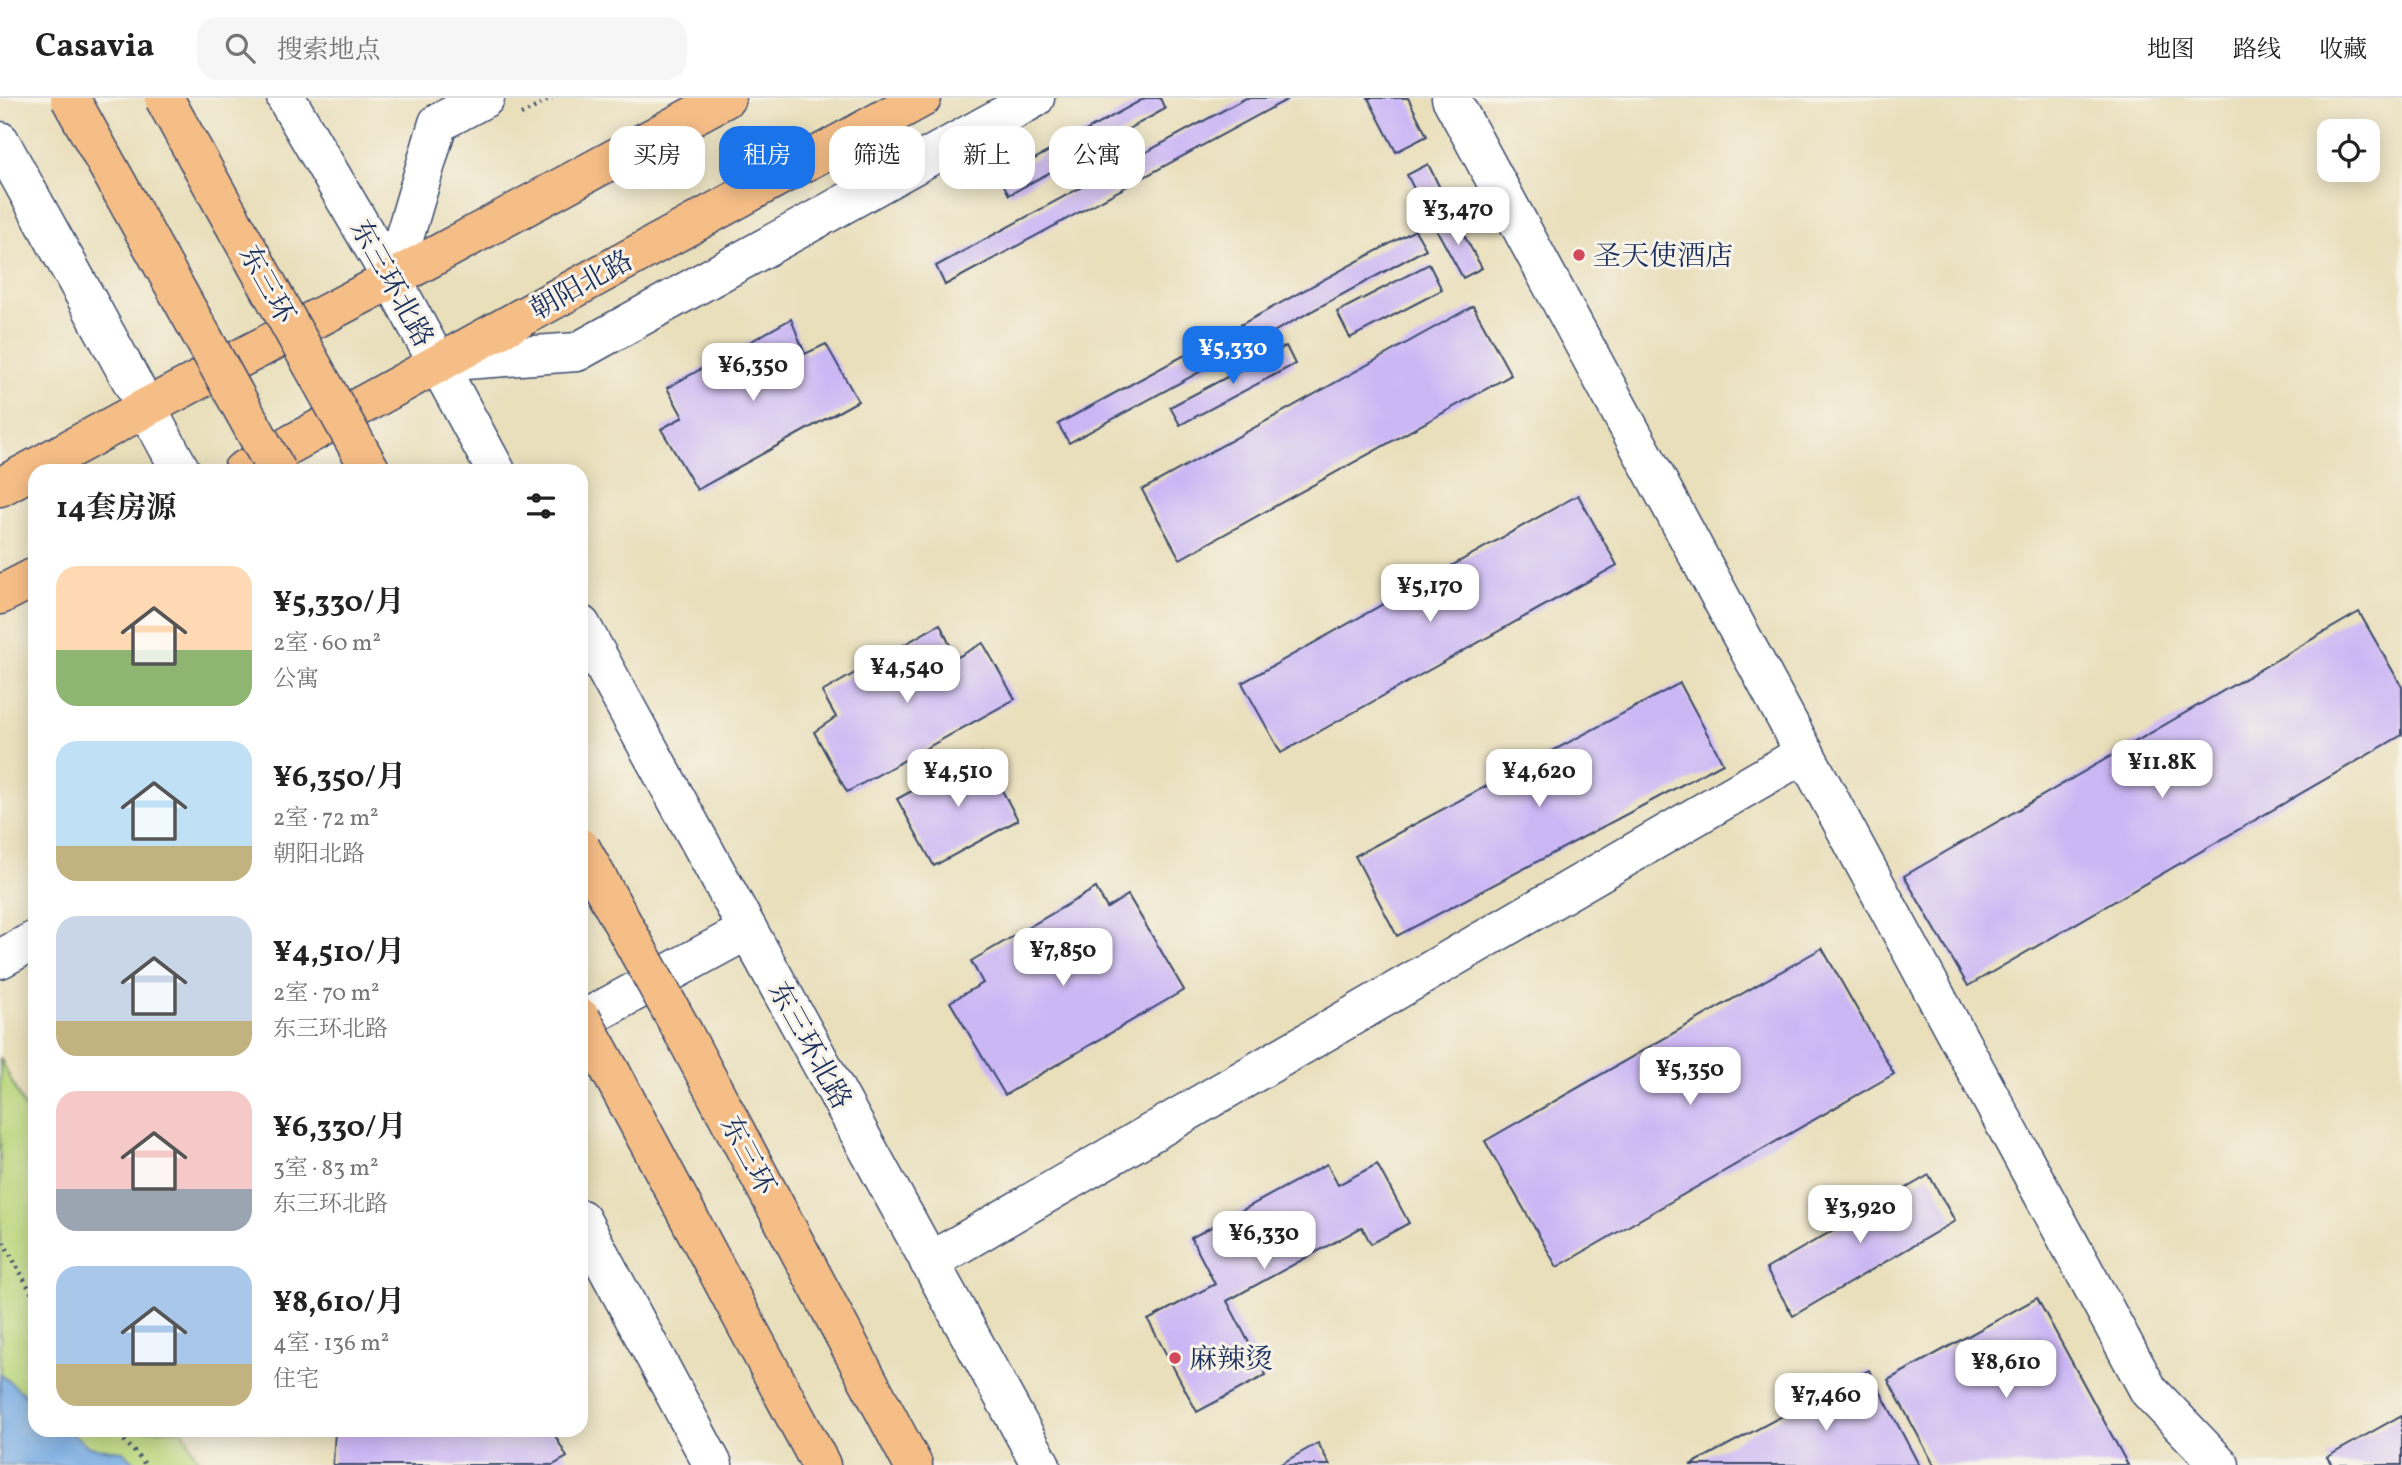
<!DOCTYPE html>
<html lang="zh">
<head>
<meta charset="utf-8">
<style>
	body { margin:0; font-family:Vollkorn,"Noto Serif SC",serif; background:#f6f6f6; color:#222; height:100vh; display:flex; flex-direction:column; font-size:26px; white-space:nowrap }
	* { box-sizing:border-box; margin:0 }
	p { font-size:23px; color:#767676 }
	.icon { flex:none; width:38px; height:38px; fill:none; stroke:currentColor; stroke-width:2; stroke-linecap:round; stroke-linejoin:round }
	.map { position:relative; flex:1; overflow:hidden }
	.panel { position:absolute; left:28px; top:366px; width:560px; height:973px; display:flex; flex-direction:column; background:#fff; border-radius:21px; box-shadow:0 4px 18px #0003 }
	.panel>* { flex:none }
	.banner { position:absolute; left:609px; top:28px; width:665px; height:63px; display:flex; gap:14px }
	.fabs { position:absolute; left:2317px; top:21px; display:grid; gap:14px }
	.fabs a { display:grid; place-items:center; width:63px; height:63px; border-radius:14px; background:#fff; box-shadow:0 4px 18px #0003; font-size:35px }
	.price { position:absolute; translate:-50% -60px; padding:0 16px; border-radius:14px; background:#fff; color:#222; font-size:23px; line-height:46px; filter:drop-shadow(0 2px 4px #0008) }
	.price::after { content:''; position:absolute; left:50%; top:42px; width:21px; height:16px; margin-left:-10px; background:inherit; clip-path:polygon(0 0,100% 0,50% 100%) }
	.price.active { background:#1a73e8; color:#fff }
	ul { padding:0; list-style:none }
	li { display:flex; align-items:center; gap:21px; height:175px; padding:0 28px }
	li span { display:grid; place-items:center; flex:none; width:196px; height:140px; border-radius:21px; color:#555 }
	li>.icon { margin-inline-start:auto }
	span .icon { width:84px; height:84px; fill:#fffc; stroke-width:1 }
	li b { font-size:30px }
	h2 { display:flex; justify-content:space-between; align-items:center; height:84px; padding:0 28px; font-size:30px }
	.pill { padding:0 24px; border-radius:21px; background:#fff; box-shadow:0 4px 18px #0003; font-size:24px; line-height:63px }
	.pill.active { background:#1a73e8; color:#fff }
	header { display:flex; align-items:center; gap:42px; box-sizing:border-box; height:98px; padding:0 35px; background:#fff; border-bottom:2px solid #e0e0e0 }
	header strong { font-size:33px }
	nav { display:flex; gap:38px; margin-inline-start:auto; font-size:24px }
	.search { width:490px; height:63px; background:#f6f6f6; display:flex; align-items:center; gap:18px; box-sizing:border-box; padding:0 24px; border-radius:21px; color:#767676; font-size:26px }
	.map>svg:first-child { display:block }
	.green { fill:#bbd77d; stroke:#6b836e; stroke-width:2 }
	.water { fill:#75aae3; stroke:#486ca0; stroke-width:2 }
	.building { fill:#ccb7f5 }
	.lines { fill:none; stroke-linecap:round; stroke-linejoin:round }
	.minor-casing { stroke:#3a496c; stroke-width:41 }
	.tertiary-casing { stroke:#3a496c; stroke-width:41 }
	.primary-casing { stroke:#3a496c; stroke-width:41 }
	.trunk-casing { stroke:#3a496c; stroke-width:41 }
	.path { stroke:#3a496c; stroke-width:4.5; stroke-dasharray:2 5; stroke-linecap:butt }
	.minor { stroke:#fff; stroke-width:38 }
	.tertiary { stroke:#fff; stroke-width:38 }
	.primary { stroke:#f6be87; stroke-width:38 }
	.trunk { stroke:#f6be87; stroke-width:38 }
	.trunk-bridge-casing { stroke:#3a496c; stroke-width:41; stroke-linecap:butt }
	.trunk-bridge { stroke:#f6be87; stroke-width:38 }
	.poi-dot { fill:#d1495b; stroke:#f7f3e8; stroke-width:2.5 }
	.labels { text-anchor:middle; stroke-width:6; stroke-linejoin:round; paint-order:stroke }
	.poi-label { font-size:28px; fill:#1b2f5e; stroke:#f7f3e8; text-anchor:start }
	.street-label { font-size:28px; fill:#1b2f5e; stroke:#f7f3e8 }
</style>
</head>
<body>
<header>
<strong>Casavia</strong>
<div class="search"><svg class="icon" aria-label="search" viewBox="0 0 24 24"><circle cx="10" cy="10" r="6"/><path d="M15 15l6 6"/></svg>搜索地点</div>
<nav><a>地图</a><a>路线</a><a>收藏</a></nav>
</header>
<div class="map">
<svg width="2402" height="1367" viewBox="0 0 2402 1367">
	<rect width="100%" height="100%" fill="#f7f3e8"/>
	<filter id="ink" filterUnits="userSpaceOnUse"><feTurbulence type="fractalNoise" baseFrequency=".0143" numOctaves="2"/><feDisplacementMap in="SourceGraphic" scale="14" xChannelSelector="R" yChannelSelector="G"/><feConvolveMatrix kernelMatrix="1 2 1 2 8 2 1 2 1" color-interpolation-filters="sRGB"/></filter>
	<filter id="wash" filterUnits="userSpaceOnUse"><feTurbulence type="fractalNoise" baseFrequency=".00686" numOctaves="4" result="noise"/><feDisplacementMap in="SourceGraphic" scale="28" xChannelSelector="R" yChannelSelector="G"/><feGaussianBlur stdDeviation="1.57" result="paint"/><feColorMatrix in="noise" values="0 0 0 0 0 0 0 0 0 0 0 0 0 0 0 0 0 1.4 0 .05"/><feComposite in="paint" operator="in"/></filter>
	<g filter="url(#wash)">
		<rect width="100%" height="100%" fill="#e9dfbb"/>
		<polygon class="green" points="0,960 35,1031 35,1332 183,1332 200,1367 0,1367"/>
		<polygon class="water" points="0,1276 35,1305 35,1332 68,1332 89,1349 123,1353 138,1367 0,1367"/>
		<g id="blocks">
			<g class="building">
				<polygon points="1145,0 1160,0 1165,11 1009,97 1000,80"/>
				<polygon points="1246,0 1290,0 945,187 936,168"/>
				<polygon points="1368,0 1408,0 1427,38 1396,54"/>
				<polygon points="1428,66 1448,106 1427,116 1407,77"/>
				<polygon points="1454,119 1482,170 1463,180 1435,129"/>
				<polygon points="1415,132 1426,151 1069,345 1058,326"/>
				<polygon points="1429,166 1442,192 1350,240 1337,214"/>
				<polygon points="1473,208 1511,277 1180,461 1142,392"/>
				<polygon points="791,221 805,256 826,246 858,303 697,392 661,331 683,319 667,290"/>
				<polygon points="1286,248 1295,266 1180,327 1170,309"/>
				<polygon points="1578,397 1617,467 1281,655 1242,585"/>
				<polygon points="2359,514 2402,589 2402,637 1968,888 1904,778"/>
				<polygon points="940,526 956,560 983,545 1015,601 847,694 814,634 836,619 822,594"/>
				<polygon points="1680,585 1723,665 1397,838 1355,758"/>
				<polygon points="982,655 1018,722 934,768 897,701"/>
				<polygon points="1096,790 1107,810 1128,797 1184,892 1005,997 950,904 983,885 971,863"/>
				<polygon points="1822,850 1894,976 1557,1169 1485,1043"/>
				<polygon points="1327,1066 1338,1087 1377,1066 1409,1125 1371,1146 1362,1129 1227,1203 1266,1277 1197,1314 1148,1222 1215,1186 1191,1140"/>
				<polygon points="1929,1077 1955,1123 1793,1218 1766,1171"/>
				<polygon points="2037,1200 2128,1367 1934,1367 1888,1282"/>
				<polygon points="1869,1272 1919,1367 1690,1367"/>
				<polygon points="2402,1317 2402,1367 2332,1367 2327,1359"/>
				<polygon points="335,1332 552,1332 567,1359 553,1367 333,1367"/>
				<polygon points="1318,1345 1330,1367 1279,1367"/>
			</g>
		</g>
	</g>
	<g filter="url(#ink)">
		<use href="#blocks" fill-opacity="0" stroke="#3a496c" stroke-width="2"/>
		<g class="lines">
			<defs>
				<g id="minor">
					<polyline points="392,181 438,25 485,0"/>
					<polyline points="437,264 577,254 1035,0"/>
					<polyline points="0,861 35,842"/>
					<polyline points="929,1164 1805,655"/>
				</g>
				<g id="tertiary">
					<polyline points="286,0 392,181 496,373"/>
					<polyline points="1451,0 2149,1293 2220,1367"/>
					<polyline points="0,43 181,373"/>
					<polyline points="581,527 1041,1367"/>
					<polyline points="581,923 748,832"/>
					<polyline points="581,1121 713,1367"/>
				</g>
				<g id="primary">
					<polyline points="242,373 922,0"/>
					<polyline points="0,389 147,309 392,181 726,0"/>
					<polyline points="0,497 35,479"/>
				</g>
				<g id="trunk">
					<polyline points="684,936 913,1367"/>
					<polyline points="612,976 821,1367"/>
				</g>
			</defs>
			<use href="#minor" class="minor-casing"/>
			<use href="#tertiary" class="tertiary-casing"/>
			<use href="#primary" class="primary-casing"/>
			<use href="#trunk" class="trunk-casing"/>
			<g class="path">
				<polyline points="521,17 552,0"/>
				<polyline points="0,1138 35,1201"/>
				<polyline points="115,1332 146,1367"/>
			</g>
			<use href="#minor" class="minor"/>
			<use href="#tertiary" class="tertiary"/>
			<use href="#primary" class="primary"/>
			<use href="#trunk" class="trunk"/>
			<defs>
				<g id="trunk-bridge">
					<polyline points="70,0 277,373"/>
					<polyline points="164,0 371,373"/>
					<polyline points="581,750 684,936"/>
					<polyline points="581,920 612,976"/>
				</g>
			</defs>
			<use href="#trunk-bridge" class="trunk-bridge-casing"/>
			<use href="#trunk-bridge" class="trunk-bridge"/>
		</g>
	</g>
	<g class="poi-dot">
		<circle cx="1579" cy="157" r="7"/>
		<circle cx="1175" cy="1260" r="7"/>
	</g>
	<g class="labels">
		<g class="poi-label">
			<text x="1593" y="167">圣天使酒店</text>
			<text x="1189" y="1270">麻辣烫</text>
		</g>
		<g class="street-label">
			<text transform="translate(393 185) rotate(61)" y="10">东三环北路</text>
			<text transform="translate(268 186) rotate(61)" y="10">东三环</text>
			<text transform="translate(581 186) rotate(-29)" y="10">朝阳北路</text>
			<text transform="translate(811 947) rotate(61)" y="10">东三环北路</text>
			<text transform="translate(749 1057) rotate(62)" y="10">东三环</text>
		</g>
	</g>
</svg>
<div class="fabs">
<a><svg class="icon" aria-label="locate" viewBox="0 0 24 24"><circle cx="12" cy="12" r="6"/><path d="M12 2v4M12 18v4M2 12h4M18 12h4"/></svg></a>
</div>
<b class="price" style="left:1458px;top:149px">¥3,470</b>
<b class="price active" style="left:1233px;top:288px">¥5,330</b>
<b class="price" style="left:753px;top:305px">¥6,350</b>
<b class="price" style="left:1430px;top:526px">¥5,170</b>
<b class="price" style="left:907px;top:607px">¥4,540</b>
<b class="price" style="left:2162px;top:702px">¥11.8K</b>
<b class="price" style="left:958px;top:711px">¥4,510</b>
<b class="price" style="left:1539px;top:711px">¥4,620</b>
<b class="price" style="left:1063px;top:890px">¥7,850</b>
<b class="price" style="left:1690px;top:1009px">¥5,350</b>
<b class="price" style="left:1860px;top:1147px">¥3,920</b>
<b class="price" style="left:1264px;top:1173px">¥6,330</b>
<b class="price" style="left:2006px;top:1302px">¥8,610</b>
<b class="price" style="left:1826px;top:1335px">¥7,460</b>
<div class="banner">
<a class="pill">买房</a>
<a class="pill active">租房</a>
<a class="pill">筛选</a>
<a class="pill">新上</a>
<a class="pill">公寓</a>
</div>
<section class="panel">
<h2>14套房源<svg class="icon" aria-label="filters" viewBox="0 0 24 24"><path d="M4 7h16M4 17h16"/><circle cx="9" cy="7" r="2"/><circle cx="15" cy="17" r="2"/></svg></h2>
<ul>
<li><span style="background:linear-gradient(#ffd9b3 60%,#8fb573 0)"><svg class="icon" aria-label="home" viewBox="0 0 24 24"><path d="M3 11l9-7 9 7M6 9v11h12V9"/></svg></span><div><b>¥5,330/月</b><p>2室 · 60 m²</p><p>公寓</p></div></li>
<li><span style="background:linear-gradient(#bfe0f5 75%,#c2b280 0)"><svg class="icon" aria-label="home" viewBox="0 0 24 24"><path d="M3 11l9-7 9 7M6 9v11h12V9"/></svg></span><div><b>¥6,350/月</b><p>2室 · 72 m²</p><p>朝阳北路</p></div></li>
<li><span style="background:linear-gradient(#c9d6e8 75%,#c2b280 0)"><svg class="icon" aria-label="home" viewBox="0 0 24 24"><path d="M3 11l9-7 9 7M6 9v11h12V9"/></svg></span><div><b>¥4,510/月</b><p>2室 · 70 m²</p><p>东三环北路</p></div></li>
<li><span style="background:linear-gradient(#f6c9c9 70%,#9aa5b1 0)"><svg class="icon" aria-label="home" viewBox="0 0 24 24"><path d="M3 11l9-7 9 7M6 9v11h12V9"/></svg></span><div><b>¥6,330/月</b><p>3室 · 83 m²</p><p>东三环北路</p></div></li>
<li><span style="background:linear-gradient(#a9c7e8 70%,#c2b280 0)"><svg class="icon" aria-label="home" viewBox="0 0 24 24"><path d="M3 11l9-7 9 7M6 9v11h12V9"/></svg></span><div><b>¥8,610/月</b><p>4室 · 136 m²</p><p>住宅</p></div></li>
</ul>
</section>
</div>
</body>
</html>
